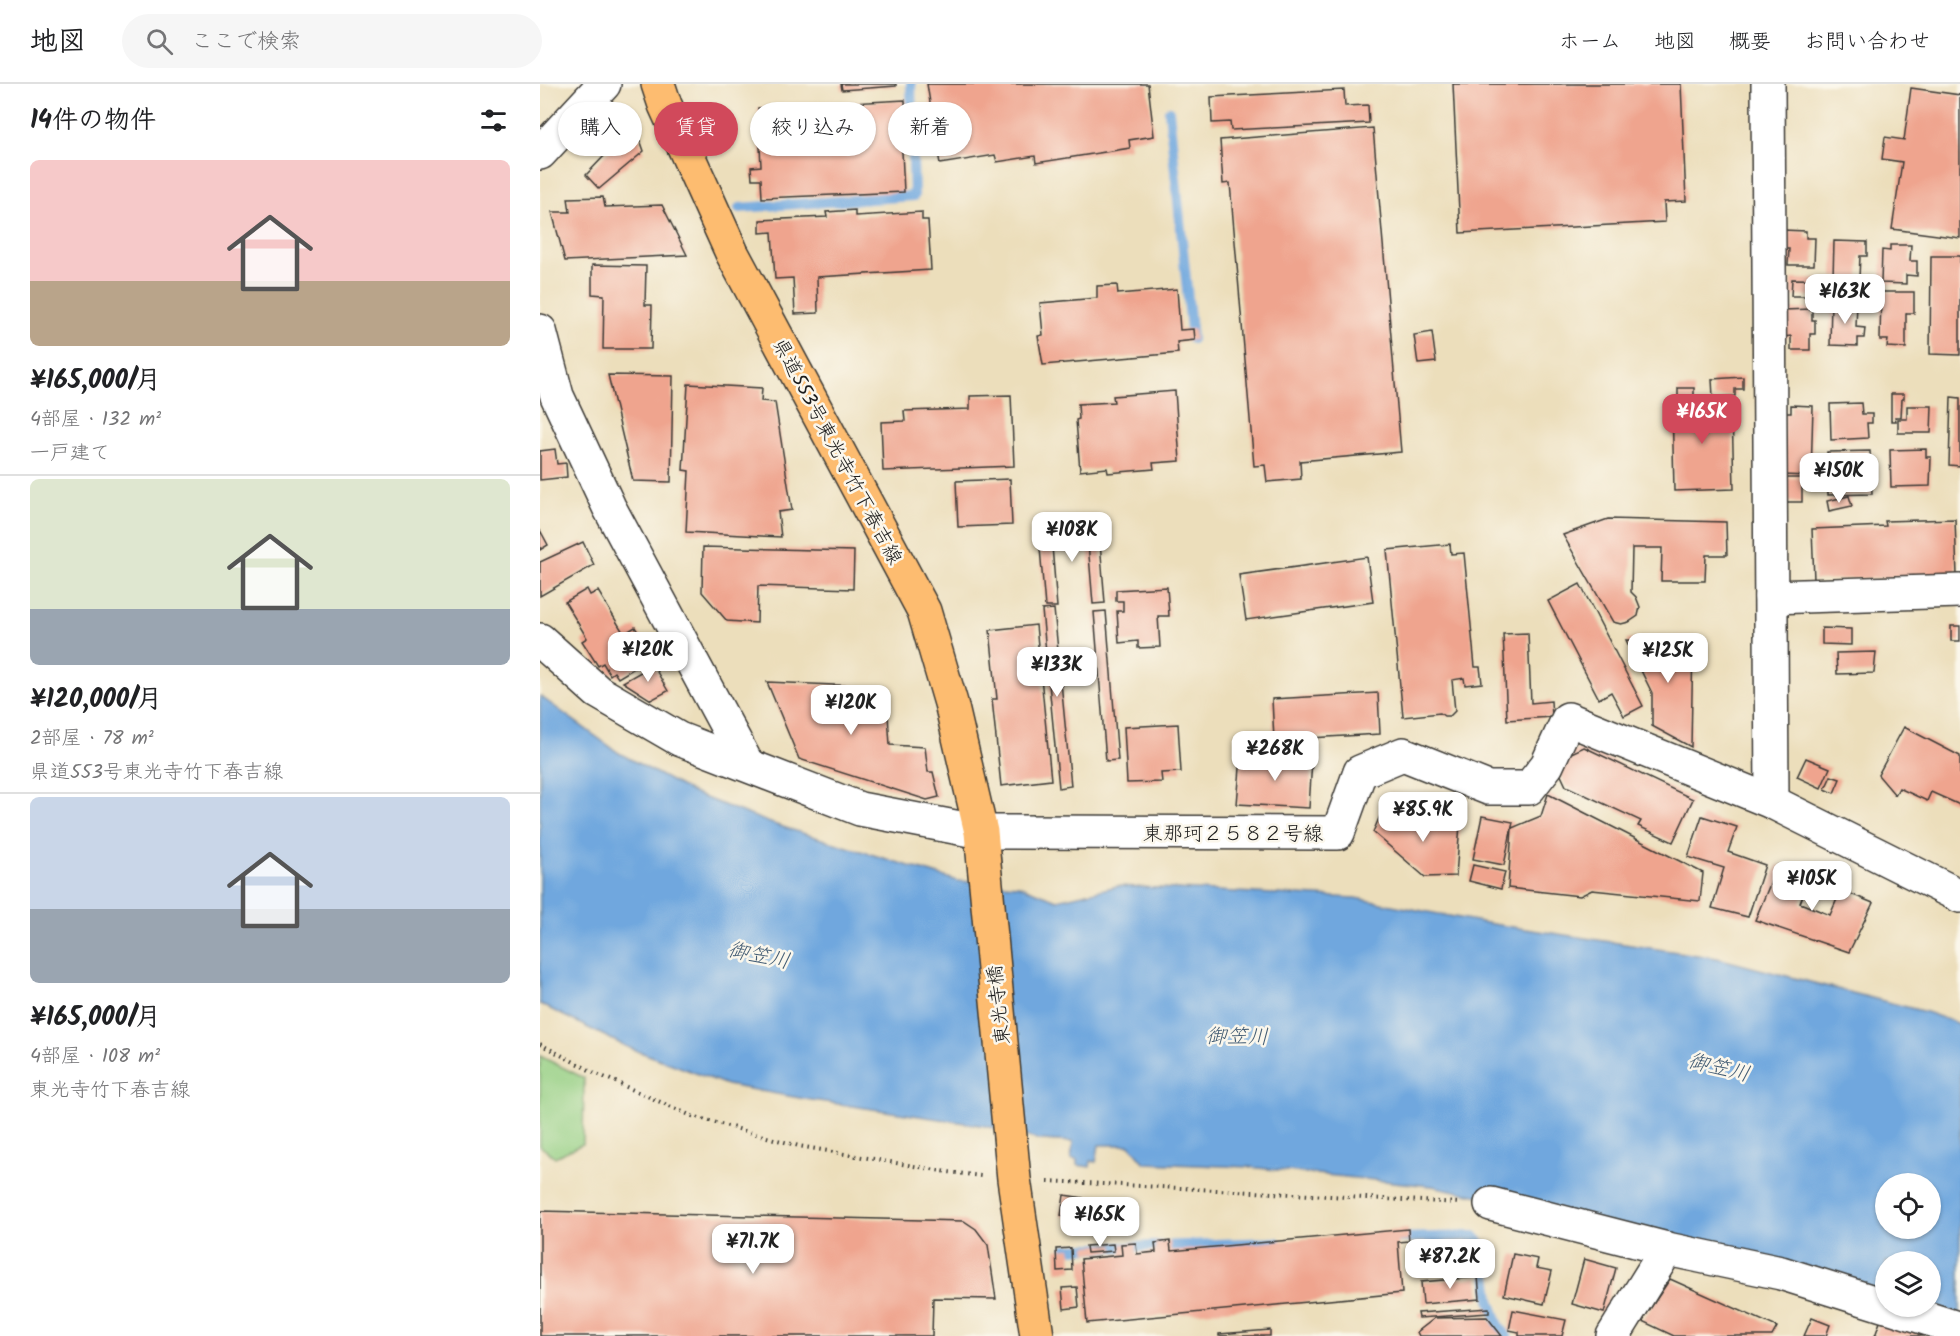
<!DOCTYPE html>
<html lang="ja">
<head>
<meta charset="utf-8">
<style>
	body { margin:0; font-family:Kalam,"Klee One",sans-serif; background:#f6f6f6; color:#202124; height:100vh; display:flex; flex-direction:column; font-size:22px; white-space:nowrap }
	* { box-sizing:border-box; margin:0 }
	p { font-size:20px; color:#757577 }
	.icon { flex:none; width:33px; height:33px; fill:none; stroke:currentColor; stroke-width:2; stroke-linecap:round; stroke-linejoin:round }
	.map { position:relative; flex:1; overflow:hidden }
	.sheet { display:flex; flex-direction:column; background:#fff; width:540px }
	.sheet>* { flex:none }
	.guide { position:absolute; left:18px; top:18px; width:570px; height:54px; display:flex; gap:12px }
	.tools { position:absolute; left:1335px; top:1089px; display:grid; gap:12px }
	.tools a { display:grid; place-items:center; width:66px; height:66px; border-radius:50%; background:#fff; box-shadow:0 2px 4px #0004; font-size:30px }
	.price { position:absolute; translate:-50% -51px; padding:0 14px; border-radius:12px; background:#fff; color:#222; font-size:20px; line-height:39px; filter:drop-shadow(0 2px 3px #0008) }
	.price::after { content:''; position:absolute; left:50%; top:36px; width:18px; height:14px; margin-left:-9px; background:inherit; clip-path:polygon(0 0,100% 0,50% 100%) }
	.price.active { background:#d1495b; color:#fff }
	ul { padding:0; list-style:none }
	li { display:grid; align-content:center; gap:12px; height:318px; padding:0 30px }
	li+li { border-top:2px solid #e0e0e0 }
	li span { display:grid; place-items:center; height:186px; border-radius:9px; color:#555 }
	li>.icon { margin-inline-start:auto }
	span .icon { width:108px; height:108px; fill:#fffc; stroke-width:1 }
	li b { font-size:26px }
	h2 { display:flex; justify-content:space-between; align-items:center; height:72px; padding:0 30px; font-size:26px }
	.tag { padding:0 21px; border-radius:27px; background:#fff; box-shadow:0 2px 4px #0004; font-size:21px; line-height:54px }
	.tag.active { background:#d1495b; color:#fff }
	header { display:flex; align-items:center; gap:36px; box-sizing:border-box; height:84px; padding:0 30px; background:#fff; border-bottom:2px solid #e0e0e0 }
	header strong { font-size:28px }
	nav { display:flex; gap:33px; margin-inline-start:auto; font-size:21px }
	.search { width:420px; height:54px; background:#f6f6f6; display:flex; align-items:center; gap:15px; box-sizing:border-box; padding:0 21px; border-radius:33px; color:#757577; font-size:22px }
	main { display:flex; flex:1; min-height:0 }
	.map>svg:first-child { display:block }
	.green { fill:#95cf83; stroke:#587650; stroke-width:1.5 }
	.water { fill:#6fa7de; stroke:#46627d; stroke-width:1.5; fill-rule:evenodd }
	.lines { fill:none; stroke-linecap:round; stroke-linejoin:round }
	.stream { stroke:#6fa7de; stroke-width:10 }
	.building { fill:#efa48e }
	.minor-casing { stroke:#3b3934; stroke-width:36 }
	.major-casing { stroke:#3b3934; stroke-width:36 }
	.path { stroke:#3b3934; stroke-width:4; stroke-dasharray:1.5 4.5; stroke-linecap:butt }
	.minor { stroke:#fff; stroke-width:33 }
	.major { stroke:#fdbc6f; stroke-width:33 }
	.labels { text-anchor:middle; stroke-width:5; stroke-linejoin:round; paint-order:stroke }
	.street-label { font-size:20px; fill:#1c1c1c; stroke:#fbf7ec }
	.water-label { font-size:21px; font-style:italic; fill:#415b73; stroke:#fbf7ec }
</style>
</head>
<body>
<header>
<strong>地図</strong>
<div class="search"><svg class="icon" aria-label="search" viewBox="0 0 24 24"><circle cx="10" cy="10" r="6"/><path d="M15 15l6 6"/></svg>ここで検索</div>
<nav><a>ホーム</a><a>地図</a><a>概要</a><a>お問い合わせ</a></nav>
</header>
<main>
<section class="sheet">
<h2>14件の物件<svg class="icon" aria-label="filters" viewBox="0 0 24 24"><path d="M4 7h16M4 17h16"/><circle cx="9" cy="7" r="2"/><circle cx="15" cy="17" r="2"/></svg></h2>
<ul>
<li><span style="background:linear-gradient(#f6c9c9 65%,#b9a48a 0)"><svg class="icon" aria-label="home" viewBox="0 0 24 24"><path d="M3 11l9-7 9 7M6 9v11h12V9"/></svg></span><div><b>¥165,000/月</b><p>4部屋 · 132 m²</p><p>一戸建て</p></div></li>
<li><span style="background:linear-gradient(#dfe7d0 70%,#9aa5b1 0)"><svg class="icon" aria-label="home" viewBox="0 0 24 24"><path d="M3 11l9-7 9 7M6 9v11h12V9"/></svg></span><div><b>¥120,000/月</b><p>2部屋 · 78 m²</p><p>県道553号東光寺竹下春吉線</p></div></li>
<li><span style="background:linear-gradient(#c9d6e8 60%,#9aa5b1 0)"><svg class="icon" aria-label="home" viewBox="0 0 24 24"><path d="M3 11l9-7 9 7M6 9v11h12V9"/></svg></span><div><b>¥165,000/月</b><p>4部屋 · 108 m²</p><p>東光寺竹下春吉線</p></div></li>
</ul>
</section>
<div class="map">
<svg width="1420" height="1252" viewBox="0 0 1420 1252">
	<rect width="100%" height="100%" fill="#fbf7ec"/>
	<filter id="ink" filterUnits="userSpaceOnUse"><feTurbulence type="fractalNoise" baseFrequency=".0167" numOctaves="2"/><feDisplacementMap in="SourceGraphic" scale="12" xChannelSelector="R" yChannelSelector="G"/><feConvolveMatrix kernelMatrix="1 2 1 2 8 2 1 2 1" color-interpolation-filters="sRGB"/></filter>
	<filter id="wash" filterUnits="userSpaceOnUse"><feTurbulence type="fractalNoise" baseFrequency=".008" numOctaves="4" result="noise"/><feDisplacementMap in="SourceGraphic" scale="24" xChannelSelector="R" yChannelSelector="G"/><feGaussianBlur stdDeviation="1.35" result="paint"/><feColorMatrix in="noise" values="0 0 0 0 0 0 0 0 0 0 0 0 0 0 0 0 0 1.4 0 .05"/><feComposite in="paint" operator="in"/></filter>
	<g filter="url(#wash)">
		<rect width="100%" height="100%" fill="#ecdebb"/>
		<polygon class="green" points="0,972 44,994 43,1060 15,1073 0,1062"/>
		<path class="water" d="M0,612L79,669L155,710L233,740L418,797L478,801L517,816L578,802L815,814L946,839L1177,874L1386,928L1420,940V1230L1391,1222L1390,1178H1346L1345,1210L1140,1155L892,1102L708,1083L605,1079L590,1061H559L556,1078L551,1077L550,1083L537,1081V1076L531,1075L533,1058L500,1056L446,1042L265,1015L187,1001L87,963L0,920ZM1346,1100H1390V1144H1346Z"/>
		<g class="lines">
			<g class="stream">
				<polyline points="629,27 652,255"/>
				<polyline points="199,124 374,112 371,0"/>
				<polyline points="857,1154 934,1152 944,1163 950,1216 959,1242 967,1252"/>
				<polyline points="526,1165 736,1158"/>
			</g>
		</g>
		<g id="blocks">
			<g class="building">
				<polygon points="301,0 356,0 356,2 302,6"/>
				<polygon points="387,0 608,0 614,52 589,56 590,64 496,79 495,72 457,78 455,71 400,80"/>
				<polygon points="913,0 1141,0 1146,117 1124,118 1125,138 920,149"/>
				<polygon points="1371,4 1420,11 1420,154 1352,145 1362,78 1342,75 1345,53 1364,56"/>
				<polygon points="804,6 805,22 828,21 829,39 691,46 690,38 672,39 671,13"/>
				<polygon points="365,16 366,46 361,47 364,108 222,114 221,95 212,95 211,83 221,82 218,24"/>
				<polygon points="833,44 861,368 760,377 761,395 727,398 725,381 714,382 690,99 683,100 680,56"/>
				<polygon points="89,46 98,50 104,67 59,105 46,91"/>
				<polygon points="63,113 65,123 122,121 147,171 25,177 12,128 30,128 28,114"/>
				<polygon points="315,126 315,132 382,128 382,136 388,136 391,186 277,193 278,229 255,230 253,194 235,195 232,148 220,149 220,136 287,133 286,128"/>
				<polygon points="1243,146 1266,147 1266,154 1275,154 1274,181 1248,181 1249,165 1242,165"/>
				<polygon points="1294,157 1327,158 1327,172 1320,172 1319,194 1293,193"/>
				<polygon points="1350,161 1371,161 1370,177 1377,177 1377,192 1366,191 1366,200 1341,199 1342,166 1350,167"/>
				<polygon points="1391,172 1420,172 1420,271 1390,270"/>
				<polygon points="52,181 106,182 105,221 112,221 111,265 63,265 64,211 52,210"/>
				<polygon points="1252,195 1310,196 1310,212 1251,212"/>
				<polygon points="577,201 578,210 637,205 640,246 654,245 655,256 637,258 638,269 503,281 498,252 503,251 500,219 557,214 557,202"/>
				<polygon points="1341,208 1374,208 1374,229 1366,229 1366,264 1347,263 1348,256 1340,256"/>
				<polygon points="1291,218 1317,219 1316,243 1325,244 1324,254 1318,254 1318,262 1290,261"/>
				<polygon points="1272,225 1272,236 1275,236 1275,250 1270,250 1270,266 1251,266 1251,252 1243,253 1243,226"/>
				<polygon points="892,248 896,278 878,280 874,251"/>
				<polygon points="68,291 133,292 131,398 93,397"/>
				<polygon points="1203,293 1203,305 1195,305 1195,312 1173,313 1172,295"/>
				<polygon points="148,300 222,304 221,317 235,318 252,426 238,428 241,453 146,448 149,387 143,386"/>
				<polygon points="1138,304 1154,304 1154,320 1188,319 1188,326 1192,326 1194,405 1134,407 1132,317 1138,317"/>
				<polygon points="635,307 640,377 613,379 614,385 568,389 567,384 540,387 536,336 539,335 538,320 574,318 573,312"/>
				<polygon points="1351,310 1364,310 1364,315 1362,315 1361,333 1355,333 1356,337 1351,337"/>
				<polygon points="471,311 474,382 343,387 341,338 365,337 364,327 430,325 430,312"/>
				<polygon points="1411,313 1420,314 1420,382 1409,381"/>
				<polygon points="1321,319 1322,330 1332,330 1332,339 1327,339 1328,354 1291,356 1290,320"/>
				<polygon points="1251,321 1273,322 1271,392 1242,391 1244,329 1251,329"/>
				<polygon points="1367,322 1392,322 1391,349 1358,349 1358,335 1367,335"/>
				<polygon points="15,365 17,380 26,379 27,393 0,396 0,367"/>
				<polygon points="1386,365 1386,373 1391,373 1390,402 1351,403 1350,366"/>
				<polygon points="1330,367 1332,410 1288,411 1287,368"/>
				<rect x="1237" y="394" width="25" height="24"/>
				<polygon points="470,395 472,441 418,443 416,397"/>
				<polygon points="1309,412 1312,422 1289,427 1287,417"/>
				<polygon points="1068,435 1186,438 1187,471 1166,471 1165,497 1121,497 1122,464 1092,464 1091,508 1096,513 1100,523 1098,532 1089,538 1081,540 1073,538 1023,451"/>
				<polygon points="1415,435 1417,492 1274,496 1272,445 1346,442 1345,437"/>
				<polygon points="0,446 8,461 0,466"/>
				<polygon points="559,446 565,519 553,520 548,459 512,462 517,523 505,523 499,452"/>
				<polygon points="43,458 54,481 0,512 0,478"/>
				<polygon points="910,460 911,470 924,469 935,583 940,583 942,599 925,601 924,594 912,596 915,627 910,632 904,632 900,629 863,633 847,466"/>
				<polygon points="163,463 314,467 313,505 218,502 217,539 187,537 162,508"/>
				<polygon points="827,473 833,518 706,536 699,491"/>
				<polygon points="1040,500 1103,622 1084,632 1071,608 1059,615 1008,517"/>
				<polygon points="627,503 629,532 618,532 620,563 598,564 598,557 579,559 577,527 583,527 583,517 576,517 576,506"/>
				<polygon points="47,505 50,511 58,507 84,550 95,543 108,565 103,568 108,576 78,594 74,588 70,591 63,579 58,582 42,557 47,554 25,518"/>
				<polygon points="514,525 531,702 519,704 502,526"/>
				<polygon points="566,527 578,676 566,677 554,528"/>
				<polygon points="496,541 511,696 461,702 452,615 457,615 450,546"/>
				<rect x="1411" y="542" width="9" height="15"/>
				<polygon points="1282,544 1311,545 1311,561 1282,560"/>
				<polygon points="988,549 991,619 1011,617 1012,633 967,636 963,550"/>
				<polygon points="1086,556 1153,558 1151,663 1112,642 1112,609"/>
				<polygon points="1336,568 1334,589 1297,590 1296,569"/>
				<polygon points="113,581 128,607 111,616 83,598"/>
				<polygon points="227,598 338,603 339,617 347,616 350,661 385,663 388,688 393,688 399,713 387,716 259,675"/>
				<polygon points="838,609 840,650 734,656 732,615"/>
				<polygon points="638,640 641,688 621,689 622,698 587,699 584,643"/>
				<polygon points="1364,643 1420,672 1420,721 1391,708 1387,717 1359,704 1355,711 1338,691"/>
				<polygon points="1044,663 1153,715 1133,758 1098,742 1101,737 1026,702 1019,687 1027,671"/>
				<polygon points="701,672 772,676 769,724 697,720"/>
				<polygon points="1266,674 1290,684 1281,704 1257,693"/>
				<polygon points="1291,692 1300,695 1294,709 1285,705"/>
				<polygon points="1008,710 1163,789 1160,817 1052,806 1040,812 968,804 972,744 1001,732"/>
				<polygon points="860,727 920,740 916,792 885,793 833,748 840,732 855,741"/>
				<polygon points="942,732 973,738 964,781 933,775"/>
				<polygon points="1162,732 1197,743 1188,768 1225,781 1208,833 1172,824 1184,784 1148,773"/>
				<polygon points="933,781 965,788 961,805 929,797"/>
				<polygon points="1238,781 1270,794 1260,819 1290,831 1301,806 1333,819 1309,868 1215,836"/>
				<polygon points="524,1111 543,1114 540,1135 521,1132"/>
				<polygon points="0,1127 424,1137 436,1145 448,1161 456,1215 393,1214 392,1252 0,1252"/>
				<polygon points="868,1145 869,1157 858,1158 862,1209 547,1239 541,1175 582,1171 581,1160 596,1159 597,1170 616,1168 615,1159 630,1157 631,1167"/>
				<polygon points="573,1160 574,1167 547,1169 546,1162"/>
				<polygon points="531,1164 532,1186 517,1187 516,1165"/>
				<polygon points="939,1165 940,1182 874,1186 873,1170"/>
				<polygon points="973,1170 998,1175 996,1184 1012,1187 1004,1220 964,1211"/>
				<polygon points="1044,1175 1076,1184 1064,1229 1032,1220"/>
				<polygon points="938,1193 940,1215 883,1220 881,1198"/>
				<polygon points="1130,1195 1237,1243 1232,1252 1134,1252 1102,1237"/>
				<polygon points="537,1203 539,1223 524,1225 522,1204"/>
				<polygon points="949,1224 949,1229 879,1234 878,1229"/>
				<polygon points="973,1226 1026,1236 1022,1252 979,1252 979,1248 969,1246"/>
				<polygon points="947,1233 962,1252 879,1252 877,1248 895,1234"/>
				<polygon points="1272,1234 1290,1241 1286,1252 1264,1252"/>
				<polygon points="1341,1235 1384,1252 1335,1252"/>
				<polygon points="730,1246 730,1252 679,1252 679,1250"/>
			</g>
		</g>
	</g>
	<g filter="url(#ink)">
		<use href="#blocks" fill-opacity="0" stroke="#3b3934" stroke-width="1.5"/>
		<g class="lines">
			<defs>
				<g id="minor">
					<polyline points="1228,0 1232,718"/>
					<polyline points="0,69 64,0"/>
					<polyline points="0,247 17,312 69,423 207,680"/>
					<polyline points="1231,513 1420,507"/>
					<polyline points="0,556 58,608 139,655 320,725 441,748 798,749 820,688 863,670 948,704 989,704 1007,681 1028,635 1232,718 1420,812"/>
					<polyline points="951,1120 1127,1165"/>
					<polyline points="1348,1222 1420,1245"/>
					<polyline points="1073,1252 1127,1165 1241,1189 1346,1222"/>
				</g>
				<polyline id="major" points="118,0 125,21 192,169 384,527 411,619 441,748 474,1095 497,1252"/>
			</defs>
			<use href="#minor" class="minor-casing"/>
			<use href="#major" class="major-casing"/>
			<g class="path">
				<polyline points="0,960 55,989 152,1032 259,1062 408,1088 441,1092"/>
				<polyline points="508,1097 920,1119"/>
			</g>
			<use href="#minor" class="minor"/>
			<use href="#major" class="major"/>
		</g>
	</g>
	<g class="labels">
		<g class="street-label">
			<text transform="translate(298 367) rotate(62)" y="7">県道553号東光寺竹下春吉線</text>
			<text x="693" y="756">東那珂２５８２号線</text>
			<text transform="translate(458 921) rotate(-96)" y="7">東光寺橋</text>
		</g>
		<g class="water-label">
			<text transform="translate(219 871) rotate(12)" y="7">御笠川</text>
			<text transform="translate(697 952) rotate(1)" y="7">御笠川</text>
			<text transform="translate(1179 983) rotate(14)" y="7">御笠川</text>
		</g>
	</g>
</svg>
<div class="tools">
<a><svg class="icon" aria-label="locate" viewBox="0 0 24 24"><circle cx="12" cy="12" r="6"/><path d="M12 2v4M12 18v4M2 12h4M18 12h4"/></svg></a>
<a><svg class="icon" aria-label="layers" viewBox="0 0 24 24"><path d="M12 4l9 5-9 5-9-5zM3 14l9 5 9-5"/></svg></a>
</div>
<b class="price" style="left:1305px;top:241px">¥163K</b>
<b class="price active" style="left:1162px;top:361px">¥165K</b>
<b class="price" style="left:1299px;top:420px">¥150K</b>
<b class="price" style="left:532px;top:479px">¥108K</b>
<b class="price" style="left:108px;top:599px">¥120K</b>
<b class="price" style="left:1128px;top:600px">¥125K</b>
<b class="price" style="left:517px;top:614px">¥133K</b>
<b class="price" style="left:311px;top:652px">¥120K</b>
<b class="price" style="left:735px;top:698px">¥268K</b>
<b class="price" style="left:883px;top:759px">¥85.9K</b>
<b class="price" style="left:1272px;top:828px">¥105K</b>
<b class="price" style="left:560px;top:1164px">¥165K</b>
<b class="price" style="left:213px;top:1191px">¥71.7K</b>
<b class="price" style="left:910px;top:1206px">¥87.2K</b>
<div class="guide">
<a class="tag">購入</a>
<a class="tag active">賃貸</a>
<a class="tag">絞り込み</a>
<a class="tag">新着</a>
</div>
</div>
</main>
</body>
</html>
